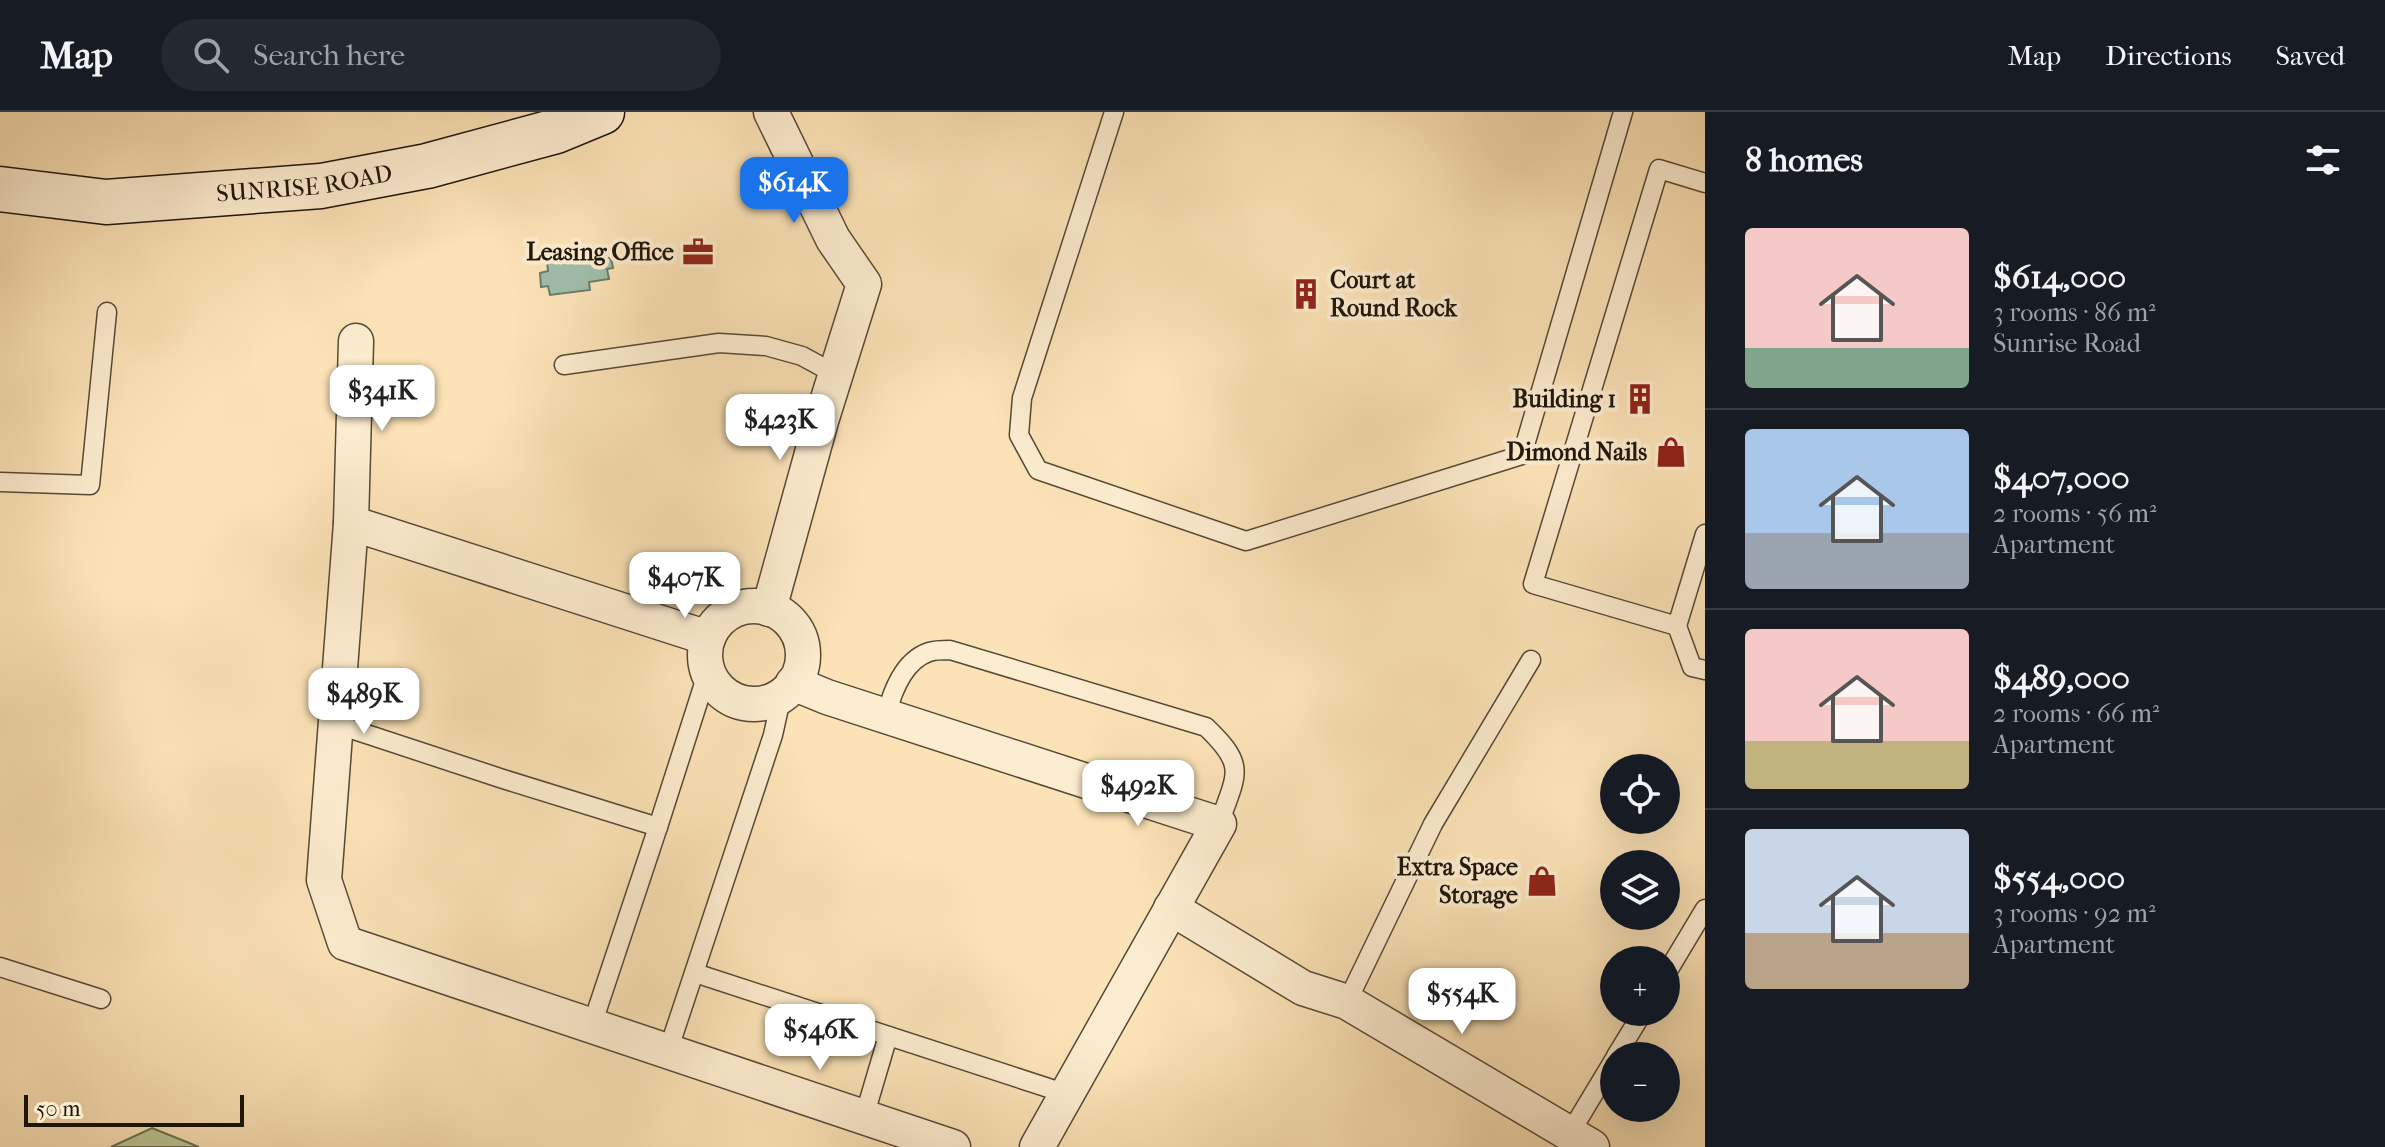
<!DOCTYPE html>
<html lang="en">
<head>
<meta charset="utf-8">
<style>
	body { margin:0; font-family:"IM FELL French Canon",serif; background:#242831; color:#f1f3f6; height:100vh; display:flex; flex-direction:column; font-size:30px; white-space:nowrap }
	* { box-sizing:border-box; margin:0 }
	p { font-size:26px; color:#9ea1a6 }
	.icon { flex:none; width:44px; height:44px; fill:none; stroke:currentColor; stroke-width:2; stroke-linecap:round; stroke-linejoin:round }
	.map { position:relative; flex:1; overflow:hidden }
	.side { display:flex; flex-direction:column; background:#171b24; width:680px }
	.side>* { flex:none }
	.fabs { position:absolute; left:1600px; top:642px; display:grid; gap:16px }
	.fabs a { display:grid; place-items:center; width:80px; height:80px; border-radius:50%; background:#171b24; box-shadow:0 8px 32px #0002; font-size:40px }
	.scale { position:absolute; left:24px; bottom:20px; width:220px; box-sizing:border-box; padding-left:8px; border:4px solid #1e160b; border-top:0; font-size:22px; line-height:28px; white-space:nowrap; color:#1e160b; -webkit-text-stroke:6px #fdedd0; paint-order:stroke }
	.price { position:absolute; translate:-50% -68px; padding:0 18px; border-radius:16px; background:#fff; color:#222; font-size:26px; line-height:52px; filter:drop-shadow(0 2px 4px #0008) }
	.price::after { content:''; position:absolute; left:50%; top:48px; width:24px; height:18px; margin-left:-12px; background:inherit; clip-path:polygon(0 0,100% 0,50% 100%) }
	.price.on { background:#1a73e8; color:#fff }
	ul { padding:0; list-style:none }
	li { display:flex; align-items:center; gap:24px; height:200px; padding:0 40px }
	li+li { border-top:2px solid #363941 }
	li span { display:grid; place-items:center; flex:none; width:224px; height:160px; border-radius:8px; color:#555 }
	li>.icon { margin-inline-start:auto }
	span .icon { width:96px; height:96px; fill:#fffc; stroke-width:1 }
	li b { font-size:34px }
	h2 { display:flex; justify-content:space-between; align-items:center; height:96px; padding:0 40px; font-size:34px }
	header { display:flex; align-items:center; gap:48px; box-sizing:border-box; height:112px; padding:0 40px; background:#171b24; border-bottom:2px solid #363941 }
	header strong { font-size:38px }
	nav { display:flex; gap:44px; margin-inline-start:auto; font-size:28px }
	.search { width:560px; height:72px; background:#242831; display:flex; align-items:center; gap:20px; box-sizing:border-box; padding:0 28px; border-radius:44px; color:#9ea1a6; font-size:30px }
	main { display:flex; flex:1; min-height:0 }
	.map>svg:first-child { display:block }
	.green { fill:#b9c593; stroke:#6c6e4f; stroke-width:2 }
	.water { fill:#9fbeac; stroke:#6b7b6c; stroke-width:2 }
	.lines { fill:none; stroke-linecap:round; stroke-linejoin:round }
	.service-casing { stroke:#564936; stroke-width:21 }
	.minor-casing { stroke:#564936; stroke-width:37 }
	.secondary-casing { stroke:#1e160b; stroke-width:47 }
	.service { stroke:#fdedd0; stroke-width:18 }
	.minor { stroke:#fdedd0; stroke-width:34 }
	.secondary { stroke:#fdedd0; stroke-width:44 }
	.labels { text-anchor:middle; stroke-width:8; stroke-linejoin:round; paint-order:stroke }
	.street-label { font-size:24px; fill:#1e160b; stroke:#fdedd0 }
	.poi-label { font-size:24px; font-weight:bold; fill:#1e160b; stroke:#fdedd0; text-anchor:end }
</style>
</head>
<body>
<header>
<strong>Map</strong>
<div class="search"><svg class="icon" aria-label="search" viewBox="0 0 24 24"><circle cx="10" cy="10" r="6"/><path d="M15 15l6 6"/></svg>Search here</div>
<nav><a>Map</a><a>Directions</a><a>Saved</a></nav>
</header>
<main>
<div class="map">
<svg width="1705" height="1035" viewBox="0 0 1705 1035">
	<rect width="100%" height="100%" fill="#fce3b7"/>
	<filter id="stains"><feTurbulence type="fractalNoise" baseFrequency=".0025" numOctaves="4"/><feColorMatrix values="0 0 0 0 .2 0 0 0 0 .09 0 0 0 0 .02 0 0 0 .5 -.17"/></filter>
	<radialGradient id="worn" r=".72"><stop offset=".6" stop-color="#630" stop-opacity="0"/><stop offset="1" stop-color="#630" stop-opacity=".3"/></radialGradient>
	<polygon class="green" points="152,1016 199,1035 111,1035"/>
	<polygon class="water" points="604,135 606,146 611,146 613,156 607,157 609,167 589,170 590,178 550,183 548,174 541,175 540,161 548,159 547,150 571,146 570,139"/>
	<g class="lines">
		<defs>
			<g id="service">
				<polyline points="1114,0 1022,286 1019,323 1038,358 1246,429 1522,343 1623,0"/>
				<polyline points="1705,71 1659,57 1533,472 1677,514 1705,422"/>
				<polyline points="564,253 719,231 766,234 802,244 835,262"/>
				<polyline points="0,370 90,373 107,200"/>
				<polyline points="1677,514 1692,555 1705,558"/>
				<path d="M886,604C892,580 903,549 929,540C935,538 944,538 950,538L1206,615C1248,655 1236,662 1219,712"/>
				<polyline points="336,612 503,667 658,715 708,559"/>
				<polyline points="0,855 101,887"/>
				<polyline points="695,861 1067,982"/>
				<polyline points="1666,862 1705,797"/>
				<polyline points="1347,890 1433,712 1531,548"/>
				<polyline points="592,913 658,715"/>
				<polyline points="668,939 773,623 782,582"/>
				<polyline points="1616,944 1643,900"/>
				<polyline points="864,1005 888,924"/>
				<polyline points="1570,1021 1614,948"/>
			</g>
			<g id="minor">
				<polyline points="351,411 356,229"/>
				<circle cx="754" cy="543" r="49"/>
				<polyline points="769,497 821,309 864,172 833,127 771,0"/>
				<polyline points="708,526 351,411 324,768 345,831 953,1035"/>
				<polyline points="793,571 827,585 1219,712 1037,1035"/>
				<polyline points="1171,796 1303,876 1347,890 1592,1035"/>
			</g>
			<g id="secondary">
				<path id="s1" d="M0,77L106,90L321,74L427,54L556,19L602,0"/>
			</g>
		</defs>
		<use href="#service" class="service-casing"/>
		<use href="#minor" class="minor-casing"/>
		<use href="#secondary" class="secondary-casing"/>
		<use href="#service" class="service"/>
		<use href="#minor" class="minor"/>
		<use href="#secondary" class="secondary"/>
	</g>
	<defs>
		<symbol id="office-bare" viewBox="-9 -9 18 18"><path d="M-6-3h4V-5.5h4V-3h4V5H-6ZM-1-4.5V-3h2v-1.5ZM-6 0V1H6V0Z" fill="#8f2418" stroke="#fdedd0" stroke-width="2.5" paint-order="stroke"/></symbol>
		<symbol id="building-bare" viewBox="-9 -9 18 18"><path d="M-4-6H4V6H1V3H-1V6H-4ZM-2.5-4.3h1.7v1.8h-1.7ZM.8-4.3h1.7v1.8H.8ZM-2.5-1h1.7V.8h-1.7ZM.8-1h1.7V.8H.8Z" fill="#8f2418" stroke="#fdedd0" stroke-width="2.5" paint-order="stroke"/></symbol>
		<symbol id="shop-bare" viewBox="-9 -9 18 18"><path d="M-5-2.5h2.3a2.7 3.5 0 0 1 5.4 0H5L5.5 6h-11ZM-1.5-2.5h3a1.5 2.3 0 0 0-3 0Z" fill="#8f2418" stroke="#fdedd0" stroke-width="2.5" paint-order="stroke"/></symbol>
	</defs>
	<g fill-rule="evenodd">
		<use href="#office-bare" x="676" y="118" width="44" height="44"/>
		<use href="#building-bare" x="1284" y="160" width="44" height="44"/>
		<use href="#building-bare" x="1618" y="265" width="44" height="44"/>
		<use href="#shop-bare" x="1649" y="318" width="44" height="44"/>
		<use href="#shop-bare" x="1520" y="747" width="44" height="44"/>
	</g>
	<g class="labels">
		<g class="street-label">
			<text dy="8" stroke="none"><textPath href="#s1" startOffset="306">SUNRISE ROAD</textPath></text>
		</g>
		<g class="poi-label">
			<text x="674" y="148">Leasing Office</text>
			<text x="1330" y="176" text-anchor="start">Court at<tspan x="1330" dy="28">Round Rock</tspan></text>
			<text x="1616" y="295">Building 1</text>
			<text x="1647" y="348">Dimond Nails</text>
			<text x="1518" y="763">Extra Space<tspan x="1518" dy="28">Storage</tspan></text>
		</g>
	</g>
	<rect width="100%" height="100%" filter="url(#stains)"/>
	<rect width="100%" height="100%" fill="url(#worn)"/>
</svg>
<div class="fabs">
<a><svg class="icon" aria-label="locate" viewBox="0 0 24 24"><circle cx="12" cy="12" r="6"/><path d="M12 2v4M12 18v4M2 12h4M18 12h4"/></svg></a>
<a><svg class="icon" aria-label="layers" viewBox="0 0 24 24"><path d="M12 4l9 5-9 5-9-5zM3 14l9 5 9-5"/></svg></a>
<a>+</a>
<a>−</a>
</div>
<div class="scale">50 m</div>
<b class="price on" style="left:794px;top:113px">$614K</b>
<b class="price" style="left:382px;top:321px">$341K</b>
<b class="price" style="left:780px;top:350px">$423K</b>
<b class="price" style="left:685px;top:508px">$407K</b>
<b class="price" style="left:364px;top:624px">$489K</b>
<b class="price" style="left:1138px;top:716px">$492K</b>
<b class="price" style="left:1462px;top:924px">$554K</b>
<b class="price" style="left:820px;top:960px">$546K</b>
</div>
<section class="side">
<h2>8 homes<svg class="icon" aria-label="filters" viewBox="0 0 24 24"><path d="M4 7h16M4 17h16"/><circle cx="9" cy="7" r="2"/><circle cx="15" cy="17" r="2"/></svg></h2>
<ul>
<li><span style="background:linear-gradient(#f6c9c9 75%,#7fa58c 0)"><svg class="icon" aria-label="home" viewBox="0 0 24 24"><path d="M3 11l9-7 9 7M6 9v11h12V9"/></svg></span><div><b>$614,000</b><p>3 rooms · 86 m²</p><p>Sunrise Road</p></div></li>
<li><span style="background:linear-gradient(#a9c7e8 65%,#9aa5b1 0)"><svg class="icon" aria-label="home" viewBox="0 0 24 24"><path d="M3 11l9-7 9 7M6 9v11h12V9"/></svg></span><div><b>$407,000</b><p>2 rooms · 56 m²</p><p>Apartment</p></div></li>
<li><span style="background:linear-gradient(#f6c9c9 70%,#c2b280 0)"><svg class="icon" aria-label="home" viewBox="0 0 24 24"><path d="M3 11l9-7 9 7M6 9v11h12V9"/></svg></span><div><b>$489,000</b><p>2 rooms · 66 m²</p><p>Apartment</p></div></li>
<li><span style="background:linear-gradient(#c9d6e8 65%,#b9a48a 0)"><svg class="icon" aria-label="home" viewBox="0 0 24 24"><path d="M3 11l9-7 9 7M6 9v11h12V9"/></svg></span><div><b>$554,000</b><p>3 rooms · 92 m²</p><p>Apartment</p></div></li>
</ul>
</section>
</main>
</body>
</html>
